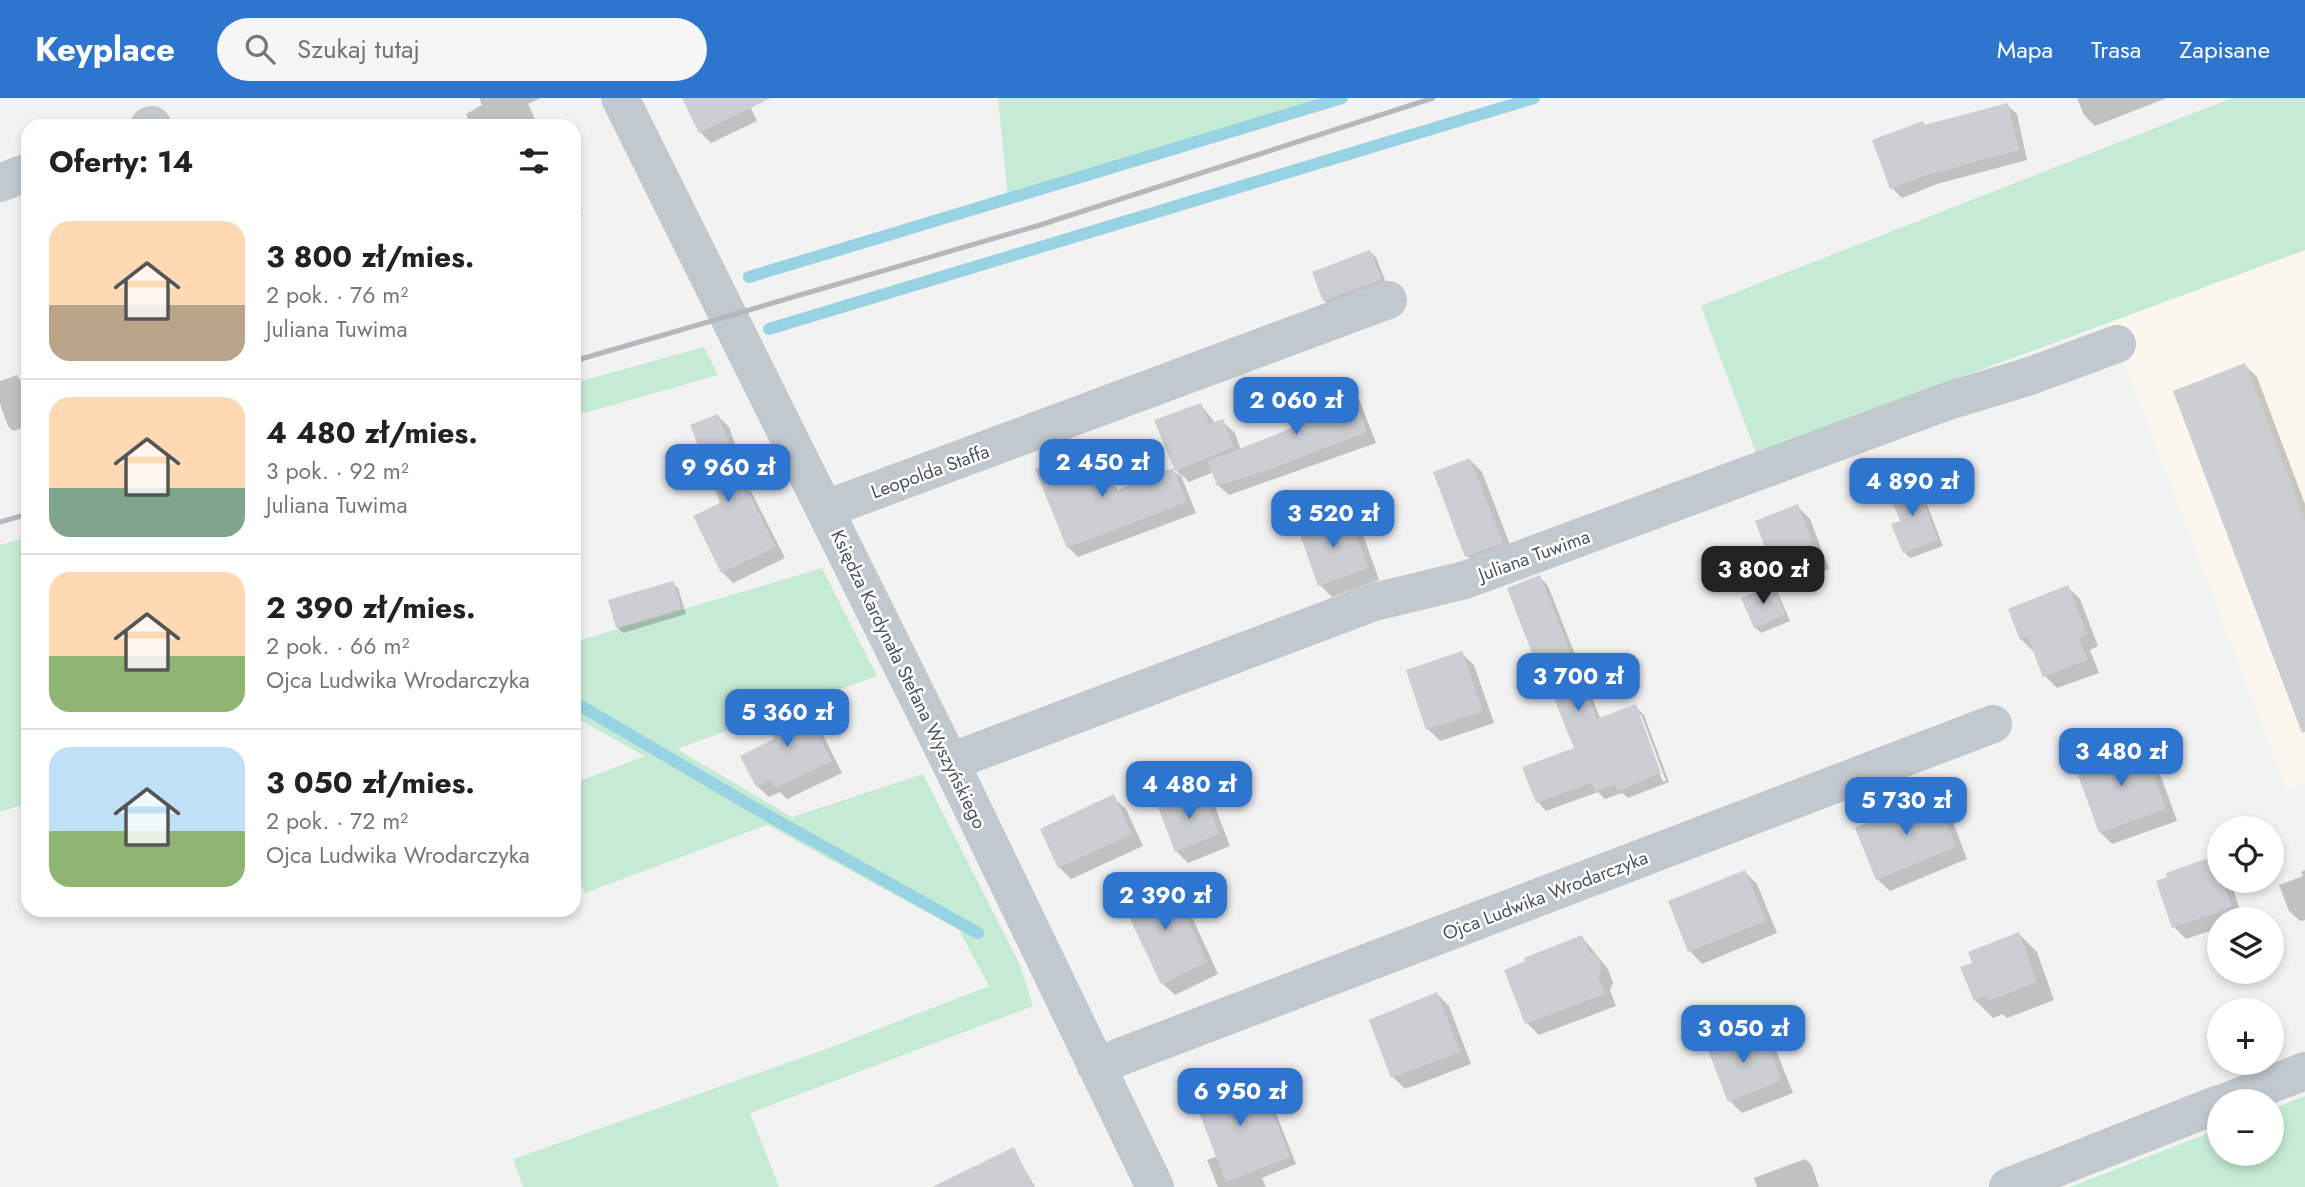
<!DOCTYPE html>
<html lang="pl">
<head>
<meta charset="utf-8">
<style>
	body { margin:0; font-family:Jost,sans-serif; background:#f6f6f6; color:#222; height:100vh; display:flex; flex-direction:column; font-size:26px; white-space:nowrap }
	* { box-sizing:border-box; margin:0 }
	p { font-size:23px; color:#767676 }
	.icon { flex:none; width:38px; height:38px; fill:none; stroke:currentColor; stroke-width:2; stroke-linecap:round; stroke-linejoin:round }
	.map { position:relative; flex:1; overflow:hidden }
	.sheet { position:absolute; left:21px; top:21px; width:560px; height:798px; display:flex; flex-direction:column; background:#fff; border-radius:21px; box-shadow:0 4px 10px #0003 }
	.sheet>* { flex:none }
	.buttons { position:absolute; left:2207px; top:718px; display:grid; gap:14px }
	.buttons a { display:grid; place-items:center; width:77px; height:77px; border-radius:50%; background:#fff; box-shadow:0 4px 10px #0003; font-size:35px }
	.price { position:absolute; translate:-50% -60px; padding:0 16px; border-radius:14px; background:#2e75d0; color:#fff; font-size:23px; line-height:46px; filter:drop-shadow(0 2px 4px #0008) }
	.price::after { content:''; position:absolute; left:50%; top:42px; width:21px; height:16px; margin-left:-10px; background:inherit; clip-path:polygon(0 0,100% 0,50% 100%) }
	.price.active { background:#222; color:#fff }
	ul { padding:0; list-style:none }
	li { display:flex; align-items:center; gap:21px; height:175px; padding:0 28px }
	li+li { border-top:2px solid #e0e0e0 }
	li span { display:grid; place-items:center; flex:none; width:196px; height:140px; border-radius:21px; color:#555 }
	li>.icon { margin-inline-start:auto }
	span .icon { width:84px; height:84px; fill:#fffc; stroke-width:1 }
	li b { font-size:30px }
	h2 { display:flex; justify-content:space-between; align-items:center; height:84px; padding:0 28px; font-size:30px }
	header { display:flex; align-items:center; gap:42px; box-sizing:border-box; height:98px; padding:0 35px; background:#2e75d0; color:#fff }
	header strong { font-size:33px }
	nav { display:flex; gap:38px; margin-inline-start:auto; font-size:24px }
	.search { width:490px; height:63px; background:#f6f6f6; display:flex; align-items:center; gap:18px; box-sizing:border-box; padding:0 24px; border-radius:38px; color:#767676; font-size:26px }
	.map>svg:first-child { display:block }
	.commercial { fill:#fbf7ee }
	.green { fill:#c6ebd4 }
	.shadow { fill:#0003; fill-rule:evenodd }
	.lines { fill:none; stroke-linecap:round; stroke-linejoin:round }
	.stream { stroke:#98d3e3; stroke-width:12 }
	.building { fill:#ccced3 }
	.minor { stroke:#c1c8ce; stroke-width:38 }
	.rail { stroke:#b4b7bb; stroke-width:5 }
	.labels { text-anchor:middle; stroke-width:5; stroke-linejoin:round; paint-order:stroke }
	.street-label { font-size:19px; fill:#4b545d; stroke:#fff }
</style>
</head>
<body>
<header>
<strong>Keyplace</strong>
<div class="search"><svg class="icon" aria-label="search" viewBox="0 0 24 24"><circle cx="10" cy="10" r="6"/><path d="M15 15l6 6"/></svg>Szukaj tutaj</div>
<nav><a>Mapa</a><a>Trasa</a><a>Zapisane</a></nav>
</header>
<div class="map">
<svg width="2305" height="1089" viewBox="0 0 2305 1089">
	<rect width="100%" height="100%" fill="#f3f2f2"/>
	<polygon class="commercial" points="2305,152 2305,686 2287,693 2109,225"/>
	<g class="green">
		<polygon points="998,0 1342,0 1008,100"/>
		<polygon points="2232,0 2305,0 2305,152 1756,355 1701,208"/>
		<polygon points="704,249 718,277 574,318 574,285"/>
		<polygon points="28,439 28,705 0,714 0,447"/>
		<polygon points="822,470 877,578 677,651 792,719 923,676 1020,867 1033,908 750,1015 779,1089 523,1089 513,1061 821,953 989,888 959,832 767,727 585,795 574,770 574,685 645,658 574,619 574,544"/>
		<polygon points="2305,998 2305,1089 2070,1089 2219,1031 2219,1055 2272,1055 2272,1011"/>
	</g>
	<g class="shadow">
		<polygon points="479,0 541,0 528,6 538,28 471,28 466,16 482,7"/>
		<polygon points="684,0 746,0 757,23 711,45 700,34"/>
		<polygon points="2077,0 2167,0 2095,28 2084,17"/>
		<polygon points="2007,7 2017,16 2027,62 1937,86 1902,100 1892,90 1922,25 1926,28"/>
		<polygon points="574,102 582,118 574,122"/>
		<polygon points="1370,154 1376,159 1387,187 1330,208 1324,202"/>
		<polygon points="2245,267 2257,279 2305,406 2305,598"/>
		<polygon points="17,277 28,297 28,328 13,333 8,328 0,306 0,283"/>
		<polygon points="1347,285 1357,296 1376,345 1229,397 1218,387 1214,374 1189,384 1180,375 1196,415 1078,459 1068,449 1082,355 1092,365 1102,389 1111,385 1119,393 1173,372 1180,379 1156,323 1201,307 1216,326 1222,323 1235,335 1241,352 1312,324"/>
		<polygon points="718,318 729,329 739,356 733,358 785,460 733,485 722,474"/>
		<polygon points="1470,362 1482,374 1514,457 1479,470 1467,458"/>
		<polygon points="1915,385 1921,391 1943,448 1910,460 1904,454"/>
		<polygon points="1798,409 1810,421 1829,471 1788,487 1776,474"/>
		<polygon points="1348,419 1361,431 1379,482 1332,499 1320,487"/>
		<path d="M1540,479L1548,488L1601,622L1635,608L1644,617L1669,684L1628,700L1622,695L1605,701L1598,694L1546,713L1538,704L1576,651L1554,596L1547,588ZM1637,616H1641L1666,683L1663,684Z"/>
		<polygon points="672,485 678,490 686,516 623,535 617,529"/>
		<polygon points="1772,489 1778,495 1790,523 1761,535 1755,529"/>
		<polygon points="2068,489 2080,501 2098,548 2090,552 2099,575 2057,590 2045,578 2033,553 2021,541"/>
		<polygon points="1461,555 1474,567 1494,625 1440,643 1428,631"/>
		<polygon points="802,608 814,619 842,675 787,701 780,694 769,699 757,688 776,641"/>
		<polygon points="2141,646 2154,659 2177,723 2112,746 2100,734"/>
		<polygon points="1202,694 1214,706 1230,748 1188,765 1176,753"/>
		<polygon points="1113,699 1126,711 1143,748 1071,781 1059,769"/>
		<polygon points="1935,699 1948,711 1967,761 1890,793 1877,781"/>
		<polygon points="2214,760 2219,765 2219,782 2230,782 2243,821 2219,821 2219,830 2186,841 2174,829 2169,780"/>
		<polygon points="2305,772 2305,822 2300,823 2289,813 2279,787 2303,778 2301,774"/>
		<polygon points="1745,774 1757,786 1777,835 1702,866 1690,853 1670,804"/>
		<polygon points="1170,785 1182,797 1218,876 1175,897 1162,885"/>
		<polygon points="2019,836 2037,854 2054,902 2007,920 2003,916 1993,920 1975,902 1974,866"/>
		<polygon points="1582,839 1608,871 1613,885 1610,892 1616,908 1539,937 1527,925 1528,864"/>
		<polygon points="1437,896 1449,908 1471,966 1405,991 1393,979"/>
		<polygon points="1739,935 1748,944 1763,938 1775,950 1793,995 1742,1015 1730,1003 1708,948"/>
		<polygon points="1233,979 1241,986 1246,999 1263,992 1270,1000 1296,1066 1262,1080 1266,1089 1218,1089 1207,1062 1218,1058"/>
		<polygon points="1013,1051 1035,1089 936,1089"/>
		<polygon points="1805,1061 1811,1066 1819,1089 1757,1089 1754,1080"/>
	</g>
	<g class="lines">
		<g class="stream">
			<polyline points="749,179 1342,0"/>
			<polyline points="769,231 1534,0"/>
			<polyline points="574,604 753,709 978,835"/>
		</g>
	</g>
	<g class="building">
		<polygon points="682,0 771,0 699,35"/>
		<polygon points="2008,5 2019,52 1927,77 1890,91 1872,42 1923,23 1924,27"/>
		<polygon points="1370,152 1382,181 1323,203 1312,174"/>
		<polygon points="2245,265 2305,423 2305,634 2302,635 2173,293"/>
		<polygon points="1347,283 1367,334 1260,375 1217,388 1208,363 1310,323 1301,301"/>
		<polygon points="1201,305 1209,326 1223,321 1234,349 1175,373 1154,322"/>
		<polygon points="718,316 729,345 724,347 776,449 721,475 693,418 720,405 690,327"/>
		<polygon points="1082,353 1097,389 1112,383 1115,393 1173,370 1187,404 1067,450 1035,371"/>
		<polygon points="1470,360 1503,445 1465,459 1433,374"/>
		<polygon points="1916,383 1938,442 1903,455 1891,426 1900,423 1888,393"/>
		<polygon points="1798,406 1818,459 1775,475 1755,423"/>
		<polygon points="1349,417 1368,470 1318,488 1299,434"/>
		<polygon points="1540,477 1597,621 1636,606 1661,675 1618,693 1615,686 1595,694 1592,685 1536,705 1522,669 1574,650 1549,588 1545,589 1507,490"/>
		<polygon points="673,483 681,511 616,530 608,502"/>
		<polygon points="1773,487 1785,517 1754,530 1741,500"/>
		<polygon points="2068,487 2087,536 2079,540 2088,562 2043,579 2028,539 2020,542 2008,511"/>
		<polygon points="1462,553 1483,613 1426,632 1406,572"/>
		<polygon points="803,606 832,663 775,690 770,682 756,689 740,658 774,641 763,619"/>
		<polygon points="2142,644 2166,711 2099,735 2075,669"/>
		<polygon points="1203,692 1219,736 1175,754 1158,709"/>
		<polygon points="1114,696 1132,736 1058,770 1040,731"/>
		<polygon points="1936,697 1956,749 1876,782 1855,730"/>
		<polygon points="2214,758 2219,782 2223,782 2232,809 2172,830 2156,783 2167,779 2166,775"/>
		<polygon points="1745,772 1766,823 1688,854 1668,803"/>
		<polygon points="1171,783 1207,864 1161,886 1123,806"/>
		<polygon points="2019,834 2037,884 1988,903 1985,898 1974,903 1960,869 1972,865 1968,854"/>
		<polygon points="1582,837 1589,854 1596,857 1602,871 1598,879 1605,896 1525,926 1504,872 1525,863 1524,860"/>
		<polygon points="1437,894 1460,954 1391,980 1369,922"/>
		<polygon points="1740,933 1744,944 1764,936 1782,982 1728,1004 1706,947"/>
		<polygon points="1234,977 1242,999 1263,990 1290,1059 1226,1084 1191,994"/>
		<polygon points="1014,1049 1033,1089 932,1089"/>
	</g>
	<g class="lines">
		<g class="minor">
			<polyline points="620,0 950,664 1155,1089"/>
			<polyline points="149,28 152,27"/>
			<polyline points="0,85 28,74"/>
			<polyline points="826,411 1388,202"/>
			<polyline points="950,664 1374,504 1465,482 1948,303 2030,278 2117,246"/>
			<polyline points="1096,968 1993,626"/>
			<polyline points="2228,1003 2305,973"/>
			<polyline points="2008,1089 2219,1006"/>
		</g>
		<g class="rail">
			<polyline points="574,263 1040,127 1433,0"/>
			<polyline points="0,424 28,416"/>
		</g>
	</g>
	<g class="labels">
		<g class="street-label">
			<text transform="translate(930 373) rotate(-20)" y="7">Leopolda Staffa</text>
			<text transform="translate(1534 457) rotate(-20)" y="7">Juliana Tuwima</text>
			<text transform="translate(909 581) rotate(64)" y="7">Księdza Kardynała Stefana Wyszyńskiego</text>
			<text transform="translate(1545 797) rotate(-21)" y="7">Ojca Ludwika Wrodarczyka</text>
		</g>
	</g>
</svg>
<div class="buttons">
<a><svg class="icon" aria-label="locate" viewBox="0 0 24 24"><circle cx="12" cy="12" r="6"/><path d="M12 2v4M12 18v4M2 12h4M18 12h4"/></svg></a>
<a><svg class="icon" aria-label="layers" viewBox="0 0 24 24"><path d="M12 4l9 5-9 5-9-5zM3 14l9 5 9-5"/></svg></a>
<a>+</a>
<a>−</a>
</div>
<b class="price" style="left:1296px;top:339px">2 060 zł</b>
<b class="price" style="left:1102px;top:401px">2 450 zł</b>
<b class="price" style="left:728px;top:406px">9 960 zł</b>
<b class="price" style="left:1912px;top:420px">4 890 zł</b>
<b class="price" style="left:1333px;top:452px">3 520 zł</b>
<b class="price active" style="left:1763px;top:508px">3 800 zł</b>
<b class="price" style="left:1578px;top:615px">3 700 zł</b>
<b class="price" style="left:787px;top:651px">5 360 zł</b>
<b class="price" style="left:2121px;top:690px">3 480 zł</b>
<b class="price" style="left:1189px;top:723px">4 480 zł</b>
<b class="price" style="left:1906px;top:739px">5 730 zł</b>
<b class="price" style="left:1165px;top:834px">2 390 zł</b>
<b class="price" style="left:1743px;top:967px">3 050 zł</b>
<b class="price" style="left:1240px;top:1030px">6 950 zł</b>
<section class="sheet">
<h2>Oferty: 14<svg class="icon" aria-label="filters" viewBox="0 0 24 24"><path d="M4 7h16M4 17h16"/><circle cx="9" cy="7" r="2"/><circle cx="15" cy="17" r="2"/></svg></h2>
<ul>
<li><span style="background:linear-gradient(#ffd9b3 60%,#b9a48a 0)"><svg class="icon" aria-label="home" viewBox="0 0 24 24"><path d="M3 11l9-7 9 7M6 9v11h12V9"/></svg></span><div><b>3 800 zł/mies.</b><p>2 pok. · 76 m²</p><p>Juliana Tuwima</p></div></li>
<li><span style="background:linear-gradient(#ffd9b3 65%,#7fa58c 0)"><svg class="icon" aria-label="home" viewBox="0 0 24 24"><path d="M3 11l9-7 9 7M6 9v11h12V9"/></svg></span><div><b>4 480 zł/mies.</b><p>3 pok. · 92 m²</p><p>Juliana Tuwima</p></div></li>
<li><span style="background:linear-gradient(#ffd9b3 60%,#8fb573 0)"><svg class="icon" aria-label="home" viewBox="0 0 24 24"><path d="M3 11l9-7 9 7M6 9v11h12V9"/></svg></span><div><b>2 390 zł/mies.</b><p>2 pok. · 66 m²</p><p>Ojca Ludwika Wrodarczyka</p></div></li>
<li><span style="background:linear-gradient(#bfe0f5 60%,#8fb573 0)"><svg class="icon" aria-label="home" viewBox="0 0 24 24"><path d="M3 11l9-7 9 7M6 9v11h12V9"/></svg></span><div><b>3 050 zł/mies.</b><p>2 pok. · 72 m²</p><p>Ojca Ludwika Wrodarczyka</p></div></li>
</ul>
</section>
</div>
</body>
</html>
